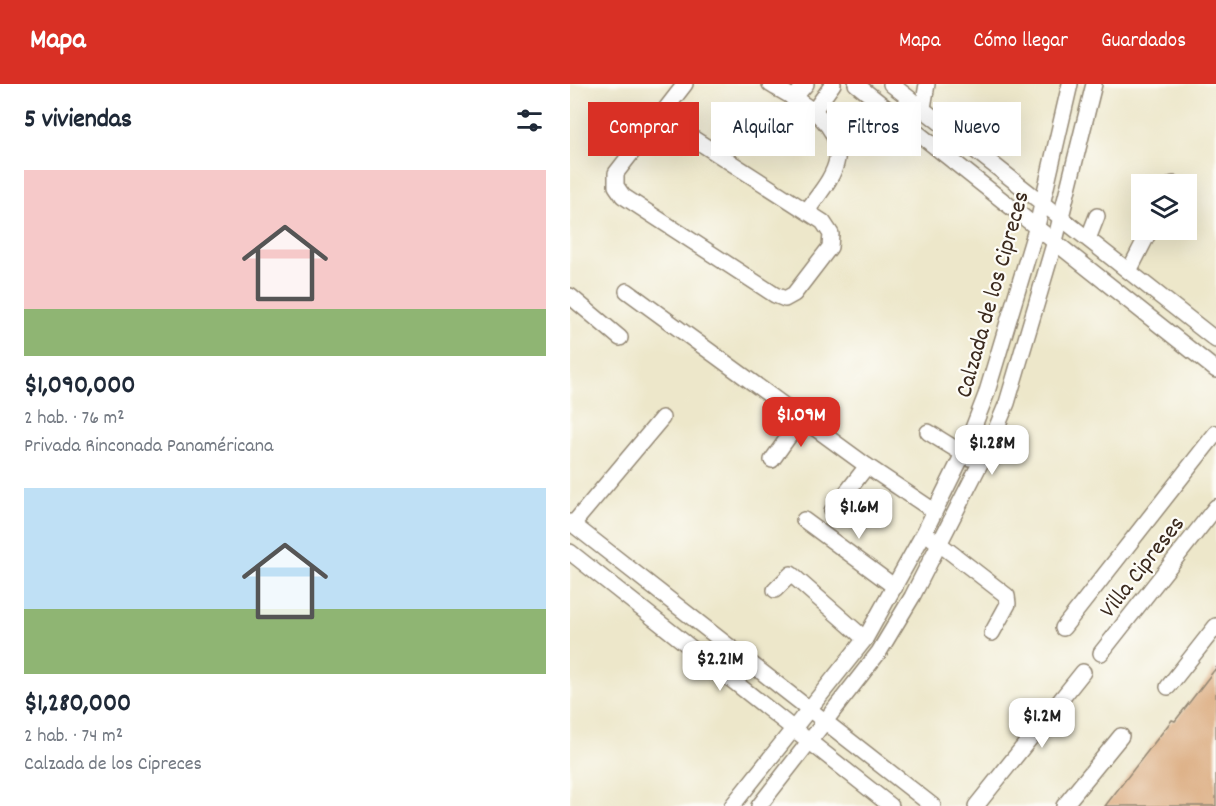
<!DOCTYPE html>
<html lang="es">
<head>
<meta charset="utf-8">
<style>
	body { margin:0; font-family:Dekko,sans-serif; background:#f2f2f3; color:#1f2937; height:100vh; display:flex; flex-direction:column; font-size:22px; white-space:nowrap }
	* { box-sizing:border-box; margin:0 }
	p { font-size:20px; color:#747a83 }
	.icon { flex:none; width:33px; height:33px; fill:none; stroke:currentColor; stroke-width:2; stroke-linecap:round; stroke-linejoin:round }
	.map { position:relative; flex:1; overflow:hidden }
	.panel { display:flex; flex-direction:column; background:#fff; width:570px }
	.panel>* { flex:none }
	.hud { position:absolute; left:18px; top:18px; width:537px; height:54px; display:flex; gap:12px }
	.tools { position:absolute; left:561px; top:90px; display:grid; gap:12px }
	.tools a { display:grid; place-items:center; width:66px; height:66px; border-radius:0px; background:#fff; box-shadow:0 6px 24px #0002; font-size:30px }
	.price { position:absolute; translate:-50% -51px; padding:0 14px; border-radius:12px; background:#fff; color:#222; font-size:20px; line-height:39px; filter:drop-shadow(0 2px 3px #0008) }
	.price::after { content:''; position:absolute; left:50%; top:36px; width:18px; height:14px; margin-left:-9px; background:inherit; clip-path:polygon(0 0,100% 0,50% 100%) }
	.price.on { background:#d93025; color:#fff }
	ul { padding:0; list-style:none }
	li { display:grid; align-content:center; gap:12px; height:318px; padding:0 24px }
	li span { display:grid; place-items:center; height:186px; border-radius:0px; color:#555 }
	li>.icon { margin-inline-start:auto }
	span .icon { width:108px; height:108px; fill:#fffc; stroke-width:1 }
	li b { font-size:26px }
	h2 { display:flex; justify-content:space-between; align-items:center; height:72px; padding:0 24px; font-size:26px }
	.pill { padding:0 21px; border-radius:0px; background:#fff; box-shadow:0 6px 24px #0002; font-size:21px; line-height:54px }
	.pill.on { background:#d93025; color:#fff }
	header { display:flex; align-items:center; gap:36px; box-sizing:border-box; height:84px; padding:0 30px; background:#d93025; color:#fff }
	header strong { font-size:28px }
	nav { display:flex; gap:33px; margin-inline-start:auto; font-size:21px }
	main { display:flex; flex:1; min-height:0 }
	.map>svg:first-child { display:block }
	.building { fill:#daa97c }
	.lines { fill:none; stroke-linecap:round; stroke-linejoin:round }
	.minor-casing { stroke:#948874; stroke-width:18 }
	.minor { stroke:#fff; stroke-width:15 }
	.labels { text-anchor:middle; stroke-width:4.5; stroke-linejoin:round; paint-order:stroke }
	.street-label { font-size:24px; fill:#3b2a1e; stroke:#fdfcf7 }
</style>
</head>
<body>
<header>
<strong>Mapa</strong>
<nav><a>Mapa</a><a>Cómo llegar</a><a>Guardados</a></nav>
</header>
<main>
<section class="panel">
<h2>5 viviendas<svg class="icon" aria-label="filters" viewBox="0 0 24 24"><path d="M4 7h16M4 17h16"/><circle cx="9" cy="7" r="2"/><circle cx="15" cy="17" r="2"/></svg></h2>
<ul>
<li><span style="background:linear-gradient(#f6c9c9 75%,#8fb573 0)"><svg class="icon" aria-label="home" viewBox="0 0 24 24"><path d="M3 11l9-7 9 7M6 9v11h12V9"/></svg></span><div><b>$1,090,000</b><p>2 hab. · 76 m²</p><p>Privada Rinconada Panaméricana</p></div></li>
<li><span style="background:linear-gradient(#bfe0f5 65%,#8fb573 0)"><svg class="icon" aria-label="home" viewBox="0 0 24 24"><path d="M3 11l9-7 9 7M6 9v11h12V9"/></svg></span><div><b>$1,280,000</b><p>2 hab. · 74 m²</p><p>Calzada de los Cipreces</p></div></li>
</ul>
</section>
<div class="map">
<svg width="646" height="722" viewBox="0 0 646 722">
	<rect width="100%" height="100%" fill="#fdfcf7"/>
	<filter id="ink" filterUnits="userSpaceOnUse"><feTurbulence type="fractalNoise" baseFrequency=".0167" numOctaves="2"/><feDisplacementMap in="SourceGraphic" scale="12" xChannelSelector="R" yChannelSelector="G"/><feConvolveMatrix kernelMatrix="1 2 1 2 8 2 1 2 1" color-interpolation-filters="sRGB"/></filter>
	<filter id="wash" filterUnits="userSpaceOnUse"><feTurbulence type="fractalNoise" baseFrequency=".008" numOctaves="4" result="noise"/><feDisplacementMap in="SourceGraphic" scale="24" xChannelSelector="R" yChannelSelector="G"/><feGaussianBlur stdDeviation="1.35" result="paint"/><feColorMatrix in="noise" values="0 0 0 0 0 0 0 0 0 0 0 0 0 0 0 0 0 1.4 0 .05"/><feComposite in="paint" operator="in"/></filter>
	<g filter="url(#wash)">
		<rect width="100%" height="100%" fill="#ede7ca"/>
		<g id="blocks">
			<polygon class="building" points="646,584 646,722 535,722 602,636 605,637"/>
		</g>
	</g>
	<g filter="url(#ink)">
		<use href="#blocks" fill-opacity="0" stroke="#948874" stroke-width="1.5"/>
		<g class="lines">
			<defs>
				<g id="minor">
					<path d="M200,0C226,16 273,36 267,75C264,94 247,112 237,127"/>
					<polyline points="286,0 646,286"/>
					<polyline points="321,0 646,256"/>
					<polyline points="223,15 236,0"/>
					<polyline points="353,24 357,0"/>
					<polyline points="243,28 263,0"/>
					<polyline points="90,33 253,138 261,150 260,163 224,210 215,215 205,211 53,112 46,102 46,89 115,0"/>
					<polyline points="603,100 604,100"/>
					<polyline points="518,155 527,132"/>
					<polyline points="559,187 580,146"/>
					<polyline points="57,207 297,382 364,427"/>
					<polyline points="0,212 50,254"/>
					<polyline points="358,348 400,374"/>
					<polyline points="202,376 232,334"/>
					<polyline points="262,427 297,382"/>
					<polyline points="234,436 325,503"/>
					<polyline points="0,438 363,722"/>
					<polyline points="3,440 92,334"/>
					<polyline points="362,454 437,512 438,520 422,549"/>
					<polyline points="0,468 321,722"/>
					<polyline points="205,506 221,490 295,555"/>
					<polyline points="493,544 646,349"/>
					<polyline points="531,569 646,423"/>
					<polyline points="598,603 646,542"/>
					<polyline points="162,722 295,555 354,449 393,370 416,311 467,142 500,0"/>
					<polyline points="189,722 309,568 342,513 418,364 437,319 485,157 524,0"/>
					<polyline points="406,722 513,588"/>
					<polyline points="494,722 551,652"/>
				</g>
			</defs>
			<use href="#minor" class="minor-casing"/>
			<use href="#minor" class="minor"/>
		</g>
	</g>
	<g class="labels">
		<g class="street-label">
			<text transform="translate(421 210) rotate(-74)" y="8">Calzada de los Cipreces</text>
			<text transform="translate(571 482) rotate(-52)" y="8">Villa Cipreses</text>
		</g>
	</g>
</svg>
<div class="tools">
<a><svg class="icon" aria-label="layers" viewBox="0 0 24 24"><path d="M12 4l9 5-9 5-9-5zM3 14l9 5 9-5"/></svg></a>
</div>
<b class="price on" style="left:231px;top:364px">$1.09M</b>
<b class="price" style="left:422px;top:392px">$1.28M</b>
<b class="price" style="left:289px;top:456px">$1.6M</b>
<b class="price" style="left:150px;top:608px">$2.21M</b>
<b class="price" style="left:472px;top:665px">$1.2M</b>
<div class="hud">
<a class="pill on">Comprar</a>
<a class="pill">Alquilar</a>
<a class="pill">Filtros</a>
<a class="pill">Nuevo</a>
</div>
</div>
</main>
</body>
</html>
